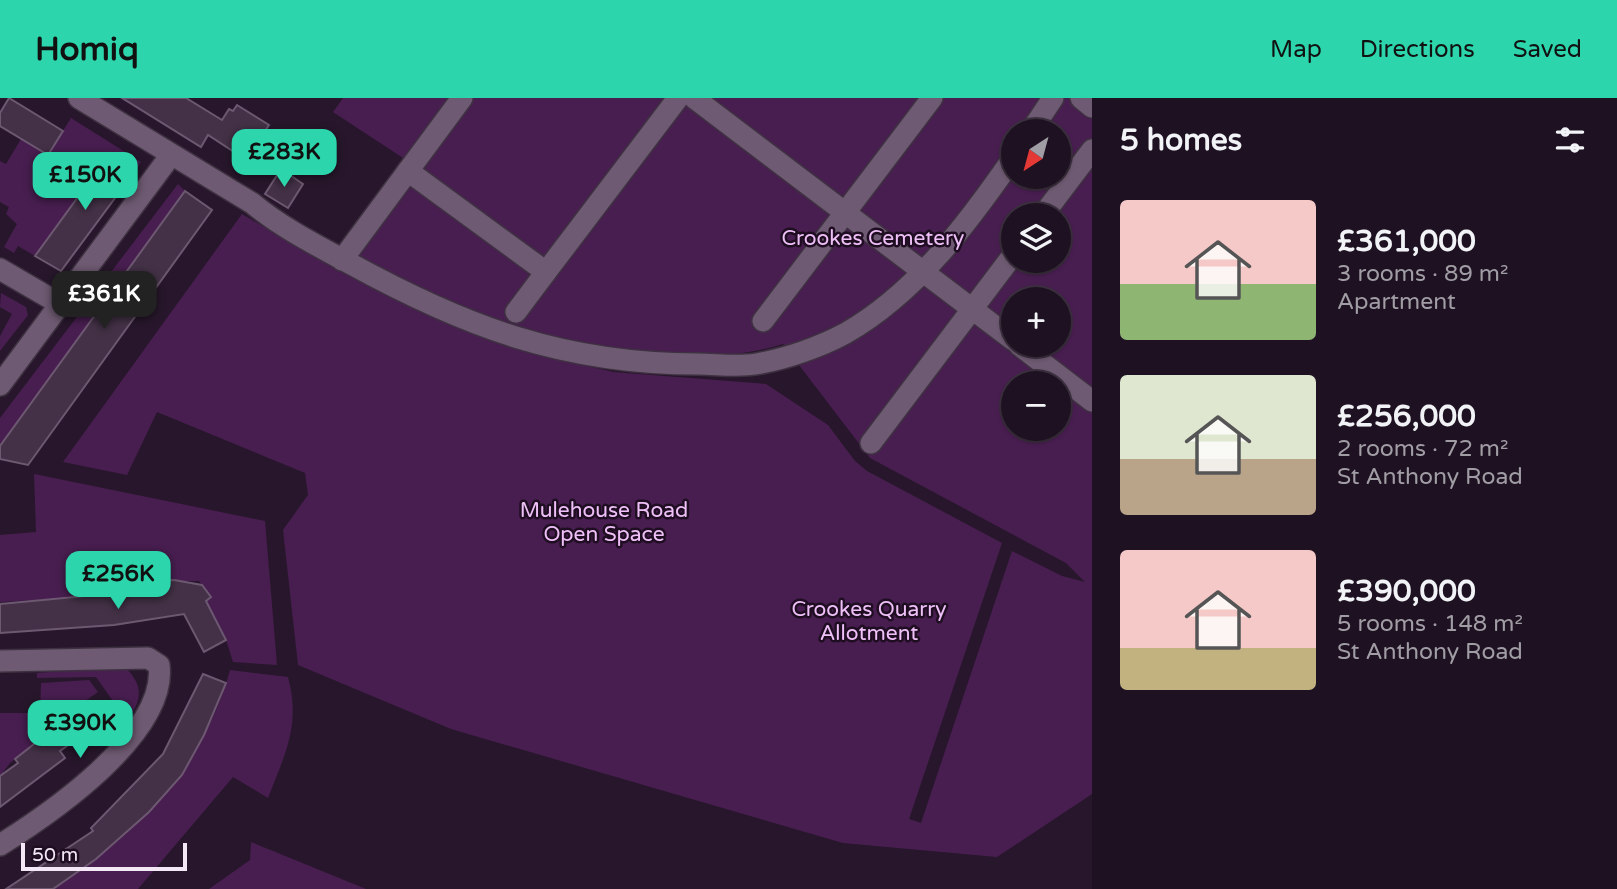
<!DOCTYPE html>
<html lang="en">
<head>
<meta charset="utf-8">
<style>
	body { margin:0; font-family:"Varela Round",sans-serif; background:#2b1f2e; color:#f1f3f6; height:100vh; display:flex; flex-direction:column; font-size:26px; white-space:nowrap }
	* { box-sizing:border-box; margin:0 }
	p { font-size:23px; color:#a19da5 }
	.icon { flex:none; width:38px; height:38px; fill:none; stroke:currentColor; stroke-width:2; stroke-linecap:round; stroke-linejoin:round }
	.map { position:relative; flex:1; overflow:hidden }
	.sheet { display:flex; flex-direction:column; background:#1e1121; width:525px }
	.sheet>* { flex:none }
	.needle { width:46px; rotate:216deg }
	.buttons { position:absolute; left:1001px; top:21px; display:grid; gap:14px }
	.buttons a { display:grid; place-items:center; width:70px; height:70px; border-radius:50%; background:#1e1121; box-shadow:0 2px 5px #0004,0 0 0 2px #3c313f; font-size:35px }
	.scale { position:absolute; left:21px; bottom:18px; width:166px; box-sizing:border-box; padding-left:7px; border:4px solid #f4e8f6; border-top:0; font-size:19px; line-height:24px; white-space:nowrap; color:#f4e8f6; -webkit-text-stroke:5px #1f0e22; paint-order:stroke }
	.price { position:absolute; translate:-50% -60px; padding:0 16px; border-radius:14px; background:#2cd5ab; color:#111; font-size:23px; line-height:46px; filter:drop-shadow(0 2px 4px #0008) }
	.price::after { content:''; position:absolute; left:50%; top:42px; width:21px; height:16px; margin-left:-10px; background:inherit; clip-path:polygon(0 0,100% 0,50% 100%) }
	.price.selected { background:#222; color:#fff }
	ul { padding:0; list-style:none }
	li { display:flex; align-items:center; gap:21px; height:175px; padding:0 28px }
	li span { display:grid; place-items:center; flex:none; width:196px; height:140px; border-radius:7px; color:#555 }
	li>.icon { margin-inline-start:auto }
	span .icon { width:84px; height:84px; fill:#fffc; stroke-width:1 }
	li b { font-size:30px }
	h2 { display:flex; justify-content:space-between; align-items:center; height:84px; padding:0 28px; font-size:30px }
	header { display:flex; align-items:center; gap:42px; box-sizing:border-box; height:98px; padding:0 35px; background:#2cd5ab; color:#111 }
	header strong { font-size:33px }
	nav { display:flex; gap:38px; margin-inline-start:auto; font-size:24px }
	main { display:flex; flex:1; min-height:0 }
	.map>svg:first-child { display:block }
	.green { fill:#481e50; fill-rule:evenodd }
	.building { fill:#443147; stroke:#6d5871; stroke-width:2 }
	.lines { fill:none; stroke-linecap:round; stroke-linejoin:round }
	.minor-casing { stroke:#3e3141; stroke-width:24 }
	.minor { stroke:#6e5a72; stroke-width:21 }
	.labels { text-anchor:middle; stroke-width:5; stroke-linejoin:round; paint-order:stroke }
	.park-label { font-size:21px; fill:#efc0f8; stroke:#1f0e22 }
</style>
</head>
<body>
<header>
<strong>Homiq</strong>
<nav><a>Map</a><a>Directions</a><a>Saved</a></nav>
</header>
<main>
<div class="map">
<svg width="1092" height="791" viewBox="0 0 1092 791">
	<rect width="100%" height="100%" fill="#28172c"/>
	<g class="green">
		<path d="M343,0H1092V696L997,759L843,745L451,631L298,567L283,432L308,397L305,375L157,314L127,377L63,364L242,116L343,175L425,214L521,252L613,274L766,286L828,327L855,363L867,373L1002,445L909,721L921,725L1012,453L1062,478L1085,484L1066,465L870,360L783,246C656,286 446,222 340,147L403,60L333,14ZM1013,33H1059V79H1013ZM1013,117H1059V163H1013ZM1013,201H1059V247H1013ZM1013,285H1059V331H1013Z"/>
		<polygon points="71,20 141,64 135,73 109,55 35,158 18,148 14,155 4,149 17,126 6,116 9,109 0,104 0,63 6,66 21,41 48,57"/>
		<polygon points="178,86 185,93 0,348 0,320"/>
		<polygon points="1,195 26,209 28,217 0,253 0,238 12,216 0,209"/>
		<polygon points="34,376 265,423 277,567 233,564 226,542 206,503 211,498 199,483 152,483 148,494 129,497 0,504 0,437 36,434"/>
		<path d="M98,570H126C144,589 142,602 127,623L96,579L37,580V575Z"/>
		<path d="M230,572L288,579C301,627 285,656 268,700L233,679L138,791H53C135,739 204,667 230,572Z"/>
		<polygon points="89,582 98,594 54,625 47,636 10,665 0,678 0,615 40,615 41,585"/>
		<polygon points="251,744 366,791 209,791 250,762"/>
	</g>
	<g class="building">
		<polygon points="9,0 63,33 48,57 0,28 0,15"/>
		<polygon points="122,0 186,0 222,22 229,11 233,13 237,7 269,27 265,33 282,43 263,73 208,37 201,49"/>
		<polygon points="110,55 135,73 61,173 35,158"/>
		<polygon points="281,71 303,86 288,110 265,96"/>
		<polygon points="185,93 212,112 28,367 0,361 0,348"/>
		<polygon points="174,482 202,487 211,499 206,503 226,542 204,554 184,516 114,527 0,535 0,506 117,495 117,499 148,494 152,483"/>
		<polygon points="203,576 226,585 204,637 182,677 149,714 96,761 53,791 6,791 93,733 91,730 163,656"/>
		<polygon points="89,603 103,622 60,653 65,660 0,709 0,678 18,665 15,661"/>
	</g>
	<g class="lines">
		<defs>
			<g id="minor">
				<path d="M79,0L252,105C282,130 316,147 351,166C466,229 564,266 698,266C716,266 738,269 756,266C786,261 820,249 846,235C916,195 968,125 1013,60"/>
				<polyline points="694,0 1013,242"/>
				<polyline points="1081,0 1092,9"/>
				<polyline points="1031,33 1053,0"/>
				<polyline points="408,73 546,174 678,0"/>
				<polyline points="1043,117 1092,52"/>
				<polyline points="342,162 462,0"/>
				<polyline points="0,171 60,206"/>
				<polyline points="516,214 546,174"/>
				<polyline points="763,223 932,0"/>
				<polyline points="1019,247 1092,303"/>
				<polyline points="0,287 171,57"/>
				<polyline points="871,345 1013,157"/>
				<path d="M0,563L148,560L159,567C168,635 51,715 0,747"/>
			</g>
		</defs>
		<use href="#minor" class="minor-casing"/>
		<use href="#minor" class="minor"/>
	</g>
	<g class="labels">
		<g class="park-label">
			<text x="873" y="147">Crookes Cemetery</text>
			<text x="604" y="419">Mulehouse Road<tspan x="604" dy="24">Open Space</tspan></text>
			<text x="869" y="518">Crookes Quarry<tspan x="869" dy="24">Allotment</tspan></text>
		</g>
	</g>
</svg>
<div class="buttons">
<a><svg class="needle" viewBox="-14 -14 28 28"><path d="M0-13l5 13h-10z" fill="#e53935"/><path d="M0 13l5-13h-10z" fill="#a19da5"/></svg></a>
<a><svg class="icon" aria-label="layers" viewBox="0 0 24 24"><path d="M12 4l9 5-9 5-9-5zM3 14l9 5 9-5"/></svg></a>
<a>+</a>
<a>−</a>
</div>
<div class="scale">50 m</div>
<b class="price" style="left:284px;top:91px">£283K</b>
<b class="price" style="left:85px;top:114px">£150K</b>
<b class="price selected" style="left:104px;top:233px">£361K</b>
<b class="price" style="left:118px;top:513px">£256K</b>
<b class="price" style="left:80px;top:662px">£390K</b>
</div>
<section class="sheet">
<h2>5 homes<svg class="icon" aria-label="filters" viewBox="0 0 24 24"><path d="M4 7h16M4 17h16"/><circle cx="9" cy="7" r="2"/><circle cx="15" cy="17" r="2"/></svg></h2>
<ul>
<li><span style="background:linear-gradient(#f6c9c9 60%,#8fb573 0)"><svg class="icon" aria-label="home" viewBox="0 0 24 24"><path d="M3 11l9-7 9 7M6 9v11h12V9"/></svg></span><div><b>£361,000</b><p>3 rooms · 89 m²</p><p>Apartment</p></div></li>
<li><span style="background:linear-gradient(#dfe7d0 60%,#b9a48a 0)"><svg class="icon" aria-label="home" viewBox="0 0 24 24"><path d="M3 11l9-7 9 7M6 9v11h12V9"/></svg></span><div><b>£256,000</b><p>2 rooms · 72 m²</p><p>St Anthony Road</p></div></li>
<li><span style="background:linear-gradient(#f6c9c9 70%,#c2b280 0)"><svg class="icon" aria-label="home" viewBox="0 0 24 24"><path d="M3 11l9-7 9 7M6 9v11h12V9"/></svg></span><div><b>£390,000</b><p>5 rooms · 148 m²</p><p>St Anthony Road</p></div></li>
</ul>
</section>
</main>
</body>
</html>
